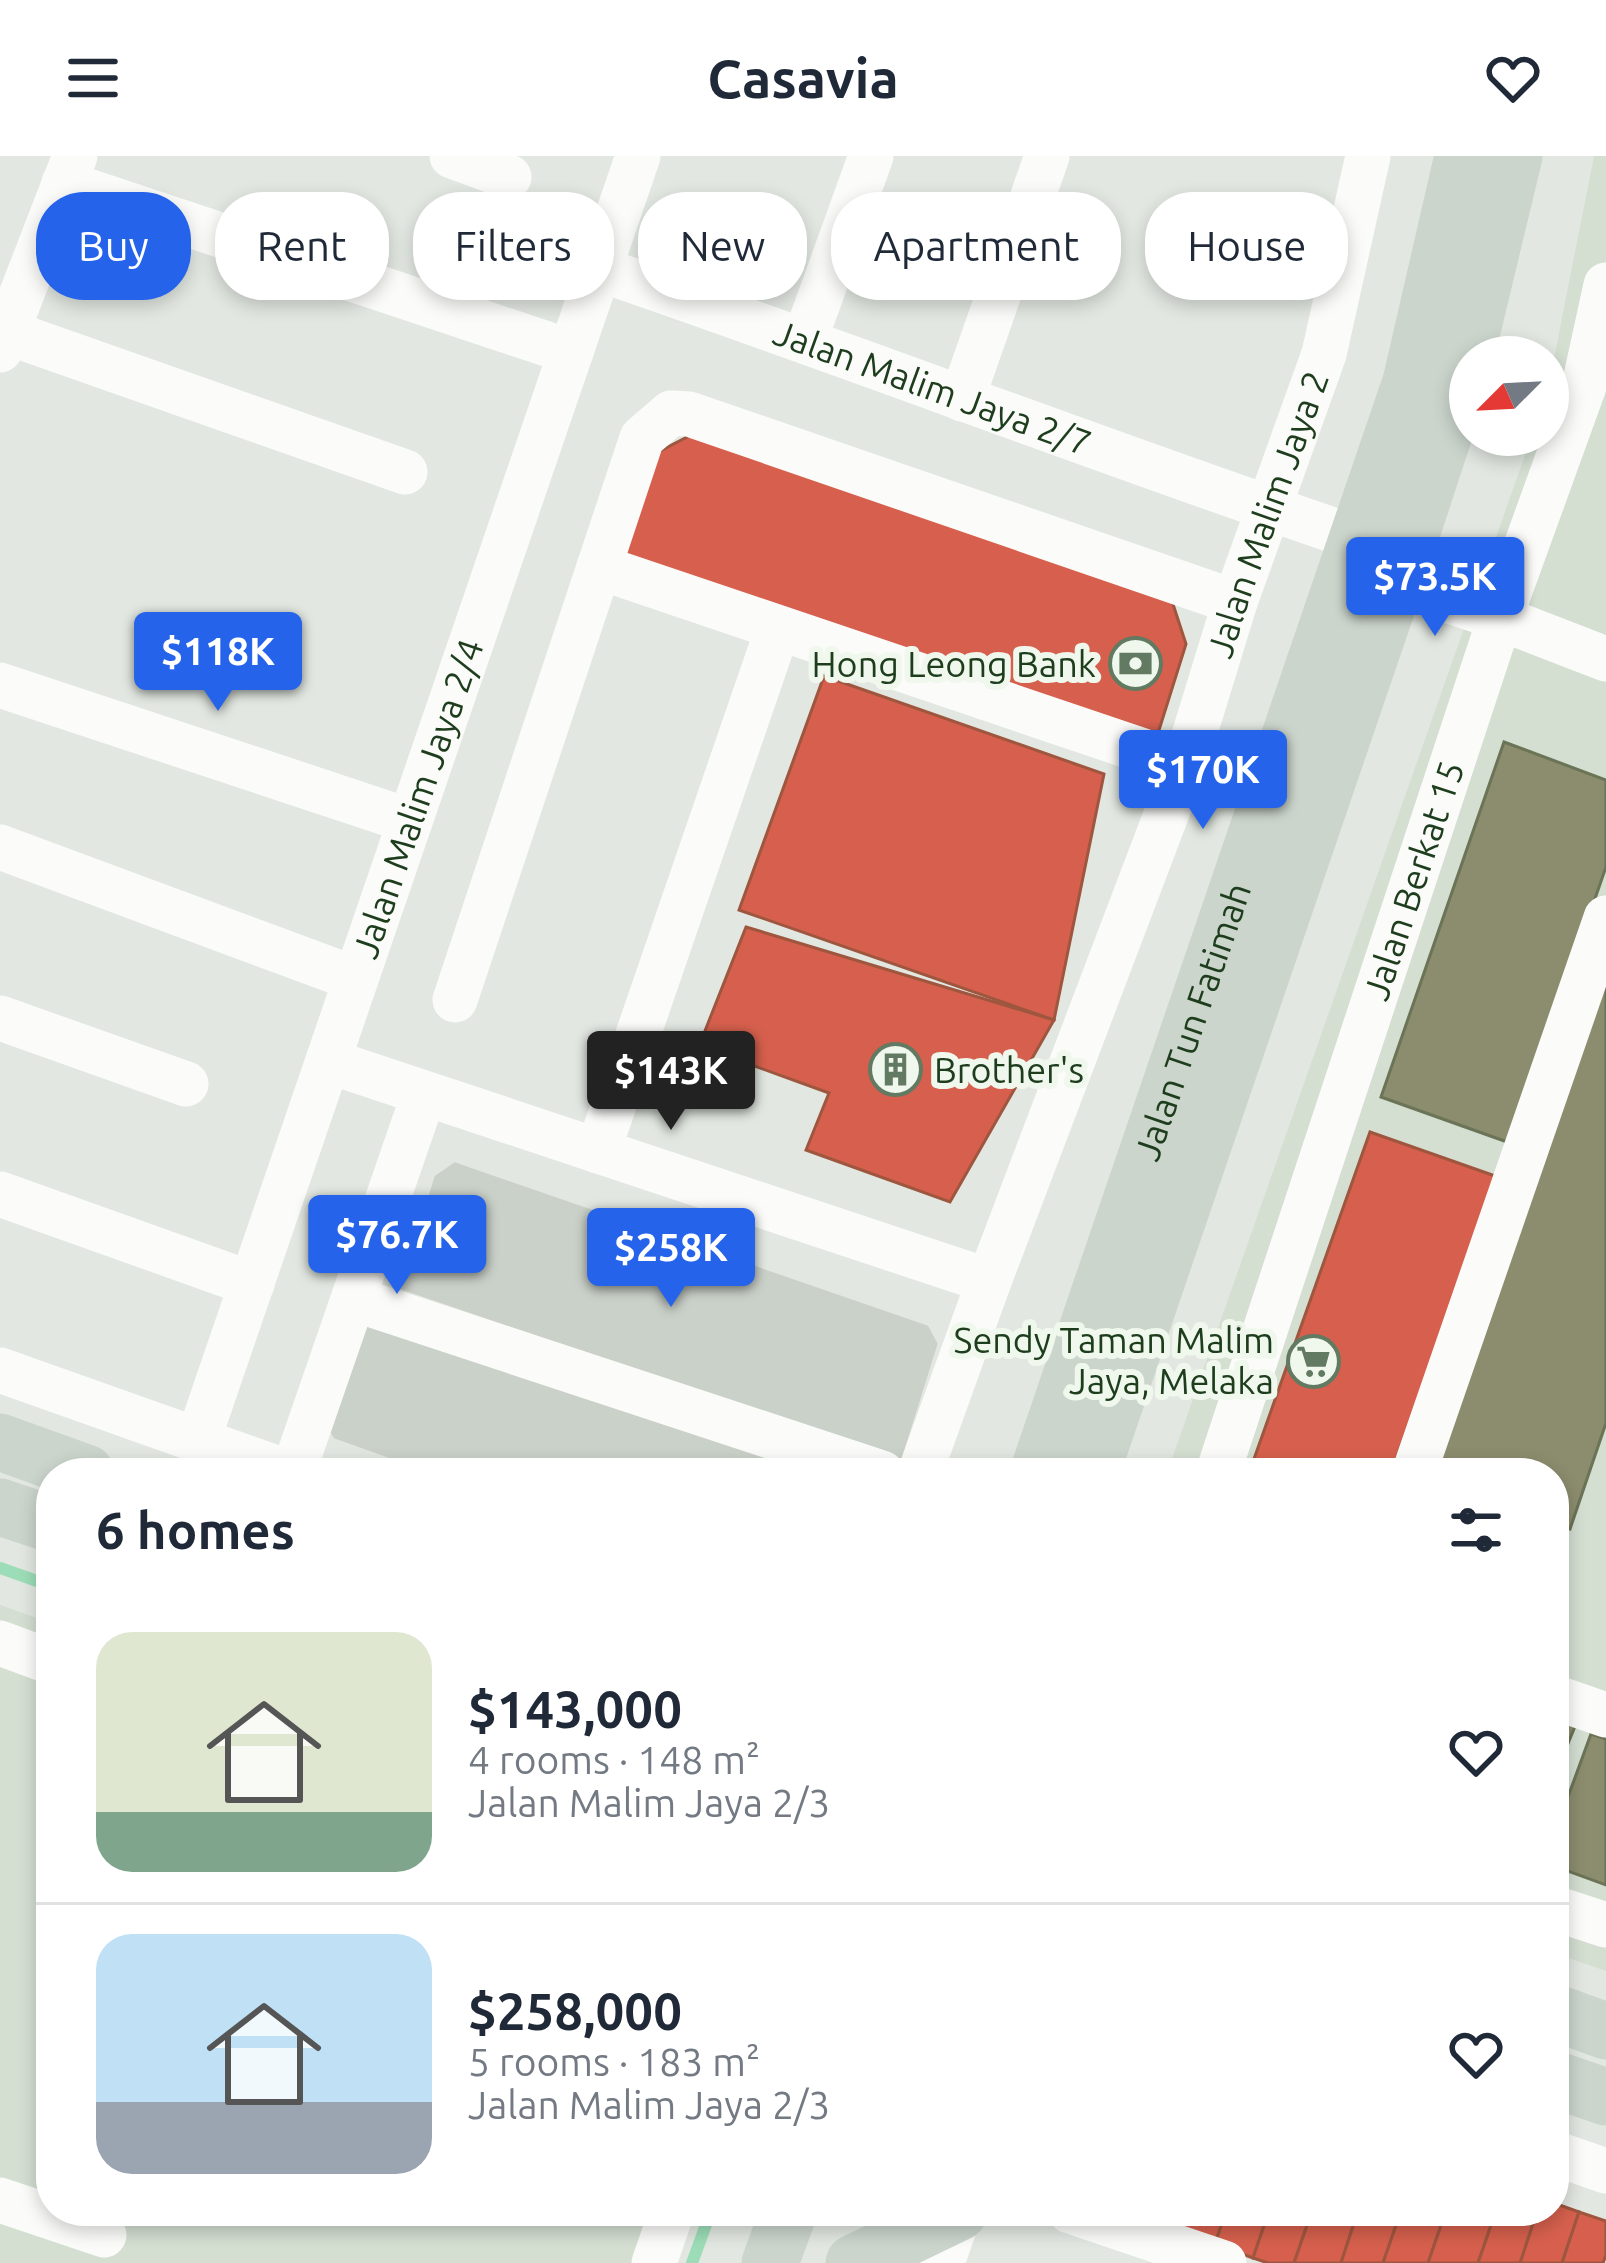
<!DOCTYPE html>
<html lang="en">
<head>
<meta charset="utf-8">
<style>
	body { margin:0; font-family:Ubuntu,sans-serif; background:#f6f6f7; color:#1f2937; height:100vh; display:flex; flex-direction:column; font-size:45px; white-space:nowrap }
	* { box-sizing:border-box; margin:0 }
	p { font-size:39px; color:#747a83 }
	.icon { flex:none; width:66px; height:66px; fill:none; stroke:currentColor; stroke-width:2; stroke-linecap:round; stroke-linejoin:round }
	.map { position:relative; flex:1; overflow:hidden }
	.details { position:absolute; left:36px; top:1302px; width:1533px; height:768px; display:flex; flex-direction:column; background:#fff; border-radius:48px; box-shadow:0 6px 18px #0003 }
	.details>* { flex:none }
	.guide { position:absolute; left:36px; top:36px; width:1536px; height:108px; display:flex; gap:24px }
	.needle { width:78px; rotate:246deg }
	.fabs { position:absolute; left:1449px; top:180px; display:grid; gap:24px }
	.fabs a { display:grid; place-items:center; width:120px; height:120px; border-radius:50%; background:#fff; box-shadow:0 6px 18px #0003; font-size:60px }
	.price { position:absolute; translate:-50% -102px; padding:0 27px; border-radius:12px; background:#2563eb; color:#fff; font-size:39px; line-height:78px; filter:drop-shadow(0 3px 6px #0008) }
	.price::after { content:''; position:absolute; left:50%; top:72px; width:36px; height:27px; margin-left:-18px; background:inherit; clip-path:polygon(0 0,100% 0,50% 100%) }
	.price.active { background:#222; color:#fff }
	ul { padding:0; list-style:none }
	li { display:flex; align-items:center; gap:36px; height:300px; padding:0 60px }
	li+li { border-top:3px solid #e0e1e3 }
	li span { display:grid; place-items:center; flex:none; width:336px; height:240px; border-radius:36px; color:#555 }
	li>.icon { margin-inline-start:auto }
	span .icon { width:144px; height:144px; fill:#fffc; stroke-width:1 }
	li b { font-size:51px }
	h2 { display:flex; justify-content:space-between; align-items:center; height:144px; padding:0 60px; font-size:51px }
	.pill { padding:0 42px; border-radius:48px; background:#fff; box-shadow:0 6px 18px #0003; font-size:42px; line-height:108px }
	.pill.active { background:#2563eb; color:#fff }
	header { display:flex; justify-content:space-between; align-items:center; height:156px; padding:0 60px; background:#fff; font-size:54px; font-weight:600 }
	.map>svg:first-child { display:block }
	.built { fill:#d4ded1 }
	.shops { fill:#d6604d; stroke:#9e563f; stroke-width:3 }
	.industry { fill:#8c8c6e; stroke:#6b7456; stroke-width:3 }
	.lines { fill:none; stroke-linecap:round; stroke-linejoin:round }
	.stream { stroke:#9cddb7; stroke-width:12 }
	.building { fill:#cad1c9; stroke:#cbd1c9; stroke-width:3 }
	.minor { stroke:#fbfcfa; stroke-width:45 }
	.major { stroke:#cbd5cc; stroke-width:57 }
	.labels { text-anchor:middle; stroke-width:12; stroke-linejoin:round; paint-order:stroke }
	.street-label { font-size:36px; fill:#1d3d1d; stroke:#f0f8ee }
	.poi-label { font-size:36px; fill:#1d3d1d; stroke:#f0f8ee; text-anchor:end }
</style>
</head>
<body>
<header><svg class="icon" aria-label="menu" viewBox="0 0 24 24"><path d="M4 6h16M4 12h16M4 18h16"/></svg>Casavia<svg class="icon" aria-label="heart" viewBox="0 0 24 24"><path d="M12 20l-8-8c-3-5 5-10 8-4 3-6 11-1 8 4z"/></svg></header>
<div class="map">
<svg width="1606" height="2107" viewBox="0 0 1606 2107">
	<rect width="100%" height="100%" fill="#e2e8e1"/>
	<g class="built">
		<polygon points="1594,0 1606,0 1606,1815 1554,1797 1554,1317 1167,1317 1532,279 1548,279 1548,233"/>
		<polygon points="0,1449 51,1467 51,2055 685,2055 668,2107 0,2107"/>
	</g>
	<g class="shops">
		<polygon points="697,276 1171,442 1186,488 1154,590 621,403 658,296"/>
		<polygon points="824,520 1104,618 1054,864 739,754"/>
		<polygon points="746,771 1054,864 950,1046 806,994 829,937 699,890"/>
		<polygon points="1370,976 1498,1021 1391,1317 1249,1317"/>
		<polygon points="1554,2047 1579,2056 1562,2107 1520,2107 1537,2055 1554,2055"/>
		<polygon points="1185,2055 1226,2055 1215,2088 1178,2076"/>
		<polygon points="1226,2055 1269,2055 1253,2102 1215,2088"/>
		<polygon points="1269,2055 1312,2055 1294,2107 1268,2107 1253,2102"/>
		<polygon points="1312,2055 1358,2055 1341,2107 1294,2107"/>
		<polygon points="1358,2055 1401,2055 1383,2107 1341,2107"/>
		<polygon points="1401,2055 1446,2055 1428,2107 1383,2107"/>
		<polygon points="1446,2055 1496,2055 1478,2107 1428,2107"/>
		<polygon points="1496,2055 1537,2055 1520,2107 1478,2107"/>
		<polygon points="1579,2056 1606,2065 1606,2099 1603,2107 1562,2107"/>
	</g>
	<g class="industry">
		<polygon points="1504,586 1606,624 1606,711 1510,987 1381,941"/>
		<polygon points="1606,775 1606,1267 1570,1373 1554,1367 1554,1317 1422,1317"/>
		<polygon points="1554,1560 1576,1568 1554,1622"/>
		<polygon points="1591,1578 1606,1583 1606,1729 1554,1710 1554,1679"/>
	</g>
	<g class="lines">
		<g class="stream">
			<polyline points="0,1412 51,1430"/>
			<polyline points="692,2107 711,2055"/>
		</g>
	</g>
	<g class="building">
		<polygon points="455,1008 927,1171 936,1188 900,1303 402,1132 436,1021"/>
		<polygon points="365,1150 852,1317 436,1317 335,1281 322,1257"/>
	</g>
	<g class="lines">
		<g class="minor">
			<polyline points="452,0 509,21"/>
			<polyline points="64,27 571,196"/>
			<path id="s1" d="M599,113C854,200 1104,297 1359,383"/>
			<polyline points="7,176 405,316"/>
			<polyline points="805,183 871,0"/>
			<polyline points="0,194 75,0"/>
			<polyline points="962,243 1047,0"/>
			<polyline points="599,411 1185,609"/>
			<polyline points="1395,427 1500,462 1606,503"/>
			<polyline points="0,529 410,665"/>
			<polyline points="0,691 356,823"/>
			<polyline points="455,844 642,282 671,257 689,258 1235,446"/>
			<polyline points="0,862 186,928"/>
			<polyline points="328,905 989,1125"/>
			<polyline points="598,995 778,472"/>
			<polyline points="0,1038 252,1128"/>
			<polyline points="354,1143 882,1317"/>
			<polyline points="0,1214 290,1317"/>
			<path id="s2" d="M198,1284L638,0"/>
			<polyline points="293,1317 424,938"/>
			<path id="s3" d="M920,1317L989,1125L1185,609L1235,446L1324,198L1368,0"/>
			<path id="s4" d="M1218,1317L1500,462L1584,230L1606,129"/>
			<polyline points="1414,1317 1606,762"/>
			<polyline points="0,1487 51,1506"/>
			<polyline points="1554,1541 1606,1559"/>
			<polyline points="1554,1752 1606,1769"/>
			<polyline points="1554,1997 1606,2015"/>
			<polyline points="0,2044 104,2079"/>
			<polyline points="1070,2055 1224,2107"/>
			<polyline points="654,2107 672,2055"/>
			<polyline points="942,2107 960,2055"/>
		</g>
		<g class="major">
			<polyline points="0,1286 86,1317"/>
			<path id="s5" d="M1038,1317L1411,226L1463,0"/>
			<polyline points="1091,1317 1395,427 1456,241 1514,0"/>
			<polyline points="0,1351 51,1368"/>
			<polyline points="1554,1856 1606,1875"/>
			<polyline points="1554,1923 1606,1941"/>
			<polyline points="770,2107 789,2055"/>
			<polyline points="854,2107 959,2056"/>
		</g>
	</g>
	<defs>
		<symbol id="bank-ring" viewBox="-11 -11 22 22"><circle r="9.5" fill="#f0f8ee" stroke="#627962" stroke-width="1.5"/><path d="M-6-4H6V4H-6ZM0-2.3a2.3 2.3 0 1 0 0 4.6a2.3 2.3 0 1 0 0-4.6Z" fill="#627962"/></symbol>
		<symbol id="building-ring" viewBox="-11 -11 22 22"><circle r="9.5" fill="#f0f8ee" stroke="#627962" stroke-width="1.5"/><path d="M-4-6H4V6H1V3H-1V6H-4ZM-2.5-4.3h1.7v1.8h-1.7ZM.8-4.3h1.7v1.8H.8ZM-2.5-1h1.7V.8h-1.7ZM.8-1h1.7V.8H.8Z" fill="#627962"/></symbol>
		<symbol id="supermarket-ring" viewBox="-11 -11 22 22"><circle r="9.5" fill="#f0f8ee" stroke="#627962" stroke-width="1.5"/><path d="M-6-5.5h2.5l.6 2H6L4.5 2H-2.5L-4.4-4H-6ZM-1.5 3.2a1.3 1.3 0 1 0 .1 0ZM3 3.2a1.3 1.3 0 1 0 .1 0Z" fill="#627962"/></symbol>
	</defs>
	<g fill-rule="evenodd">
		<use href="#bank-ring" x="1106" y="478" width="59" height="59"/>
		<use href="#building-ring" x="866" y="884" width="59" height="59"/>
		<use href="#supermarket-ring" x="1284" y="1176" width="59" height="59"/>
	</g>
	<g class="labels">
		<g class="street-label">
			<text dy="13" stroke="none"><textPath href="#s1" startOffset="354">Jalan Malim Jaya 2/7</textPath></text>
			<text dy="13" stroke="none"><textPath href="#s3" startOffset="1020">Jalan Malim Jaya 2</textPath></text>
			<text dy="13" stroke="none"><textPath href="#s2" startOffset="678">Jalan Malim Jaya 2/4</textPath></text>
			<text dy="13" stroke="none"><textPath href="#s4" startOffset="624">Jalan Berkat 15</textPath></text>
			<text dy="13" stroke="none"><textPath href="#s5" startOffset="477">Jalan Tun Fatimah</textPath></text>
		</g>
		<g class="poi-label">
			<text x="1096" y="521">Hong Leong Bank</text>
			<text x="934" y="927" text-anchor="start">Brother's</text>
			<text x="1274" y="1197">Sendy Taman Malim<tspan x="1274" dy="41">Jaya, Melaka</tspan></text>
		</g>
	</g>
</svg>
<div class="fabs">
<a><svg class="needle" viewBox="-14 -14 28 28"><path d="M0-13l5 13h-10z" fill="#e53935"/><path d="M0 13l5-13h-10z" fill="#747a83"/></svg></a>
</div>
<b class="price" style="left:1435px;top:483px">$73.5K</b>
<b class="price" style="left:218px;top:558px">$118K</b>
<b class="price" style="left:1203px;top:676px">$170K</b>
<b class="price active" style="left:671px;top:977px">$143K</b>
<b class="price" style="left:397px;top:1141px">$76.7K</b>
<b class="price" style="left:671px;top:1154px">$258K</b>
<div class="guide">
<a class="pill active">Buy</a>
<a class="pill">Rent</a>
<a class="pill">Filters</a>
<a class="pill">New</a>
<a class="pill">Apartment</a>
<a class="pill">House</a>
</div>
<section class="details">
<h2>6 homes<svg class="icon" aria-label="filters" viewBox="0 0 24 24"><path d="M4 7h16M4 17h16"/><circle cx="9" cy="7" r="2"/><circle cx="15" cy="17" r="2"/></svg></h2>
<ul>
<li><span style="background:linear-gradient(#dfe7d0 75%,#7fa58c 0)"><svg class="icon" aria-label="home" viewBox="0 0 24 24"><path d="M3 11l9-7 9 7M6 9v11h12V9"/></svg></span><div><b>$143,000</b><p>4 rooms · 148 m²</p><p>Jalan Malim Jaya 2/3</p></div><svg class="icon" aria-label="heart" viewBox="0 0 24 24"><path d="M12 20l-8-8c-3-5 5-10 8-4 3-6 11-1 8 4z"/></svg></li>
<li><span style="background:linear-gradient(#bfe0f5 70%,#9aa5b1 0)"><svg class="icon" aria-label="home" viewBox="0 0 24 24"><path d="M3 11l9-7 9 7M6 9v11h12V9"/></svg></span><div><b>$258,000</b><p>5 rooms · 183 m²</p><p>Jalan Malim Jaya 2/3</p></div><svg class="icon" aria-label="heart" viewBox="0 0 24 24"><path d="M12 20l-8-8c-3-5 5-10 8-4 3-6 11-1 8 4z"/></svg></li>
</ul>
</section>
</div>
</body>
</html>
